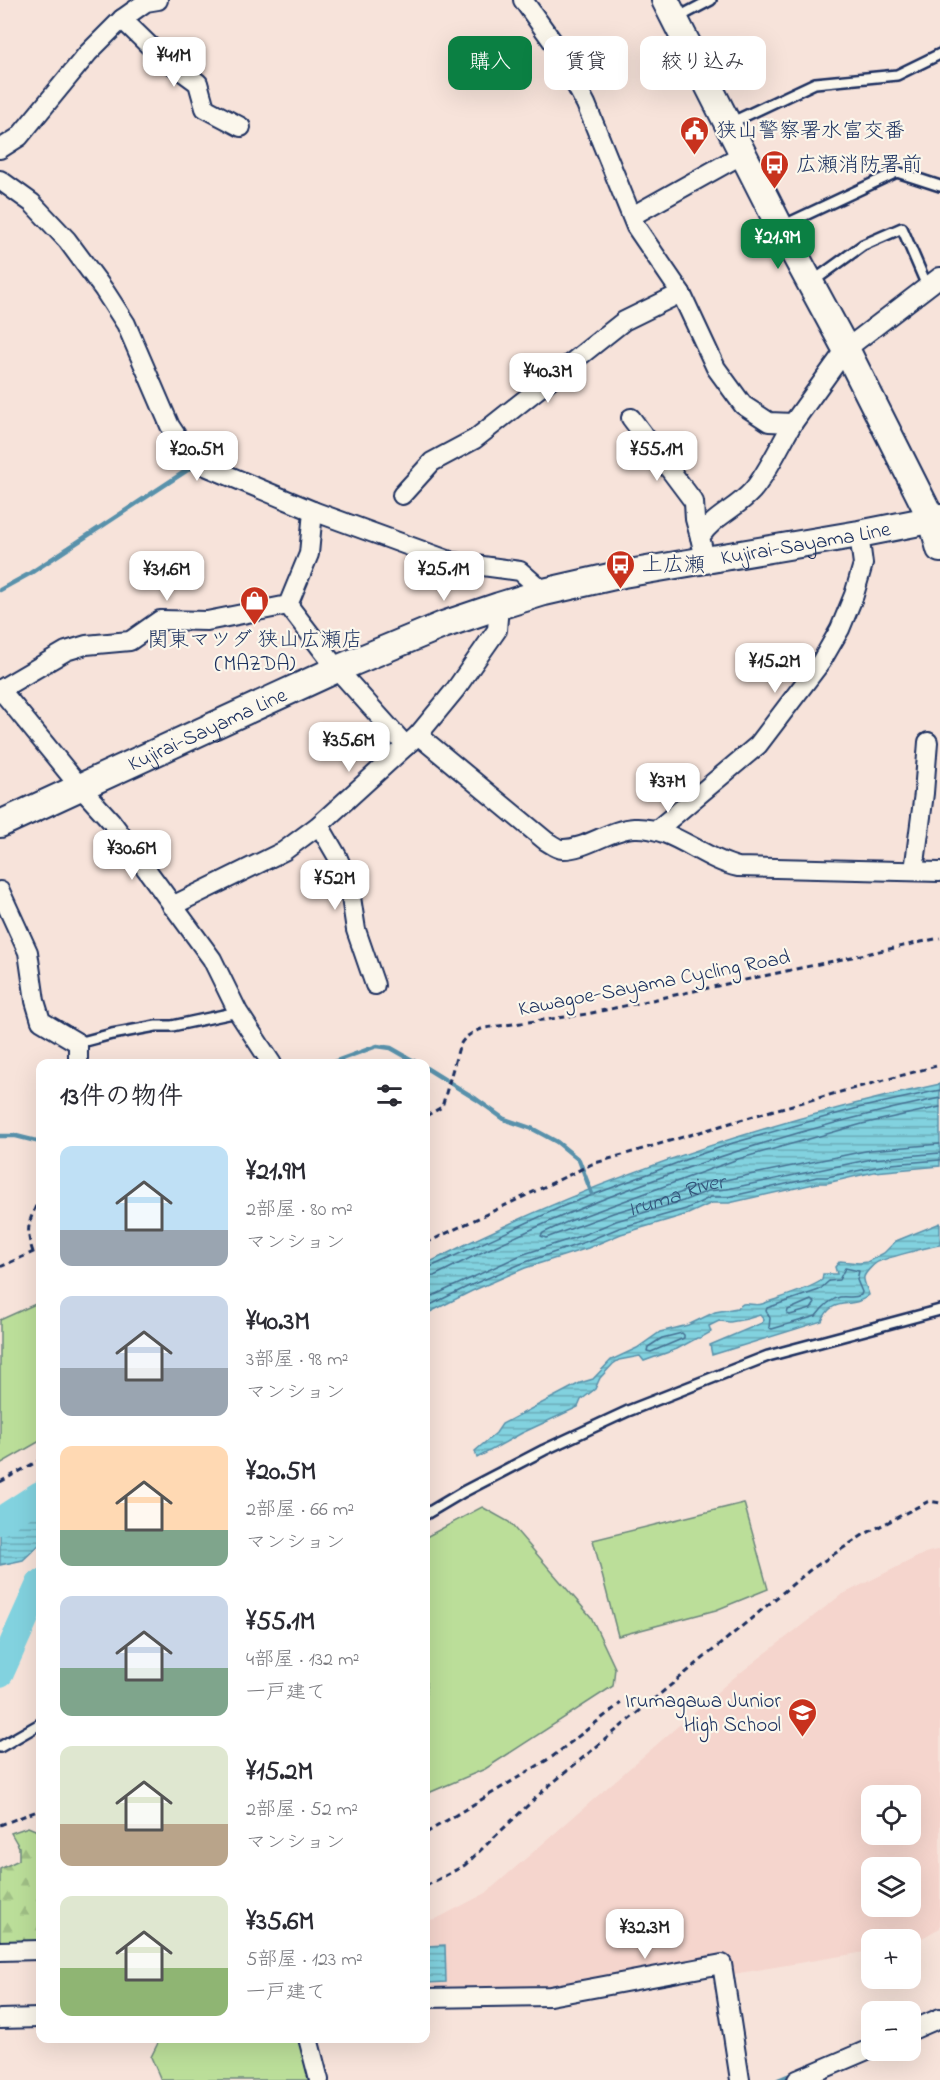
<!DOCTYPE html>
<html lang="ja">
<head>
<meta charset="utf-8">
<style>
	body { margin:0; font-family:"Indie Flower","Klee One",sans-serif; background:#f7f7f7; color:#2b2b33; height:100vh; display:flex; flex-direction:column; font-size:22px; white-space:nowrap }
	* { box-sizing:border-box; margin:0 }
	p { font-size:20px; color:#7c7c81 }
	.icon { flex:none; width:33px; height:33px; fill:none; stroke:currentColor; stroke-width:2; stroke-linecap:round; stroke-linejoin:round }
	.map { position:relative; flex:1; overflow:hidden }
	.panel { position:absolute; left:36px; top:1059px; width:394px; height:984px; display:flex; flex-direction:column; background:#fff; border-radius:12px; box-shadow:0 6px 24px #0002 }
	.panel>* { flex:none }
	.guide { position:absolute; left:448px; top:36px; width:400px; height:54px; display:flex; gap:12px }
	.tools { position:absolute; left:861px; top:1785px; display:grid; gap:12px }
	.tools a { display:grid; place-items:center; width:60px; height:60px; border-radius:12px; background:#fff; box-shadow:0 6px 24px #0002; font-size:30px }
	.price { position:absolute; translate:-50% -51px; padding:0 14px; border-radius:12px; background:#fff; color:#222; font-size:20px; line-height:39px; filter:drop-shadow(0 2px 3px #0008) }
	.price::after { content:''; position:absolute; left:50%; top:36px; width:18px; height:14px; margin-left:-9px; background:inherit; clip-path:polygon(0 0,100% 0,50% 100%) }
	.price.active { background:#0b8043; color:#fff }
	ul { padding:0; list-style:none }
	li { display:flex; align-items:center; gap:18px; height:150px; padding:0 24px }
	li span { display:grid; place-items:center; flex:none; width:168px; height:120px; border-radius:12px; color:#555 }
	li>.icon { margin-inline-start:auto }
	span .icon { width:72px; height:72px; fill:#fffc; stroke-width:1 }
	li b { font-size:26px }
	h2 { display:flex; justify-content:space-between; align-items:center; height:72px; padding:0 24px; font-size:26px }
	.tag { padding:0 21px; border-radius:12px; background:#fff; box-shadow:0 6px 24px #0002; font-size:21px; line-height:54px }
	.tag.active { background:#0b8043; color:#fff }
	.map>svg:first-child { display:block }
	.built { fill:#f5d5cd; fill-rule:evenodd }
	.grass { fill:#bbde99; stroke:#6b867c; stroke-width:1.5 }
	.forest { fill:url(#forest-firs); stroke:#6b867c; stroke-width:1.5 }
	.water { fill:url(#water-rules); stroke:#5991ab; stroke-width:1.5 }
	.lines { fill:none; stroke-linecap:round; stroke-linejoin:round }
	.shore { stroke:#447092; stroke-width:1.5 }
	.stream { stroke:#5991ab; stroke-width:4.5 }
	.river { stroke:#82d2df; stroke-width:28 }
	.lane-casing { stroke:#1b2f5e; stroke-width:14 }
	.street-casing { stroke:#1b2f5e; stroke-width:22 }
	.secondary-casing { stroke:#1b2f5e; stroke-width:30 }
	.path { stroke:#1b2f5e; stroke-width:3; stroke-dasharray:6 4.5; stroke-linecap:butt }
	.lane { stroke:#fbf7ec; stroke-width:9 }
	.street { stroke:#fbf7ec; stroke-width:18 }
	.secondary { stroke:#fbf7ec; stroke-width:26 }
	.labels { text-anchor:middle; stroke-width:4.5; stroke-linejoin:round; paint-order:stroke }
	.poi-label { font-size:21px; fill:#1b2f5e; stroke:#fbf7ec; text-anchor:start }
	.street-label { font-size:21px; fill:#1b2f5e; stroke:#fbf7ec }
	.water-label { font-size:22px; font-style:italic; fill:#35587e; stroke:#fbf7ec }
</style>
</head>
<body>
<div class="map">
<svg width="940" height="2080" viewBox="0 0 940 2080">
	<defs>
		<pattern id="forest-firs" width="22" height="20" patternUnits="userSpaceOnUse" patternTransform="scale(1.5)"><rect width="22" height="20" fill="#bbde99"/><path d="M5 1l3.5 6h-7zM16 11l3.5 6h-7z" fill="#a0bf86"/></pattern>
		<pattern id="water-rules" width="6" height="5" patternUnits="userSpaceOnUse" patternTransform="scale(1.5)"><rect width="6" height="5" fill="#82d2df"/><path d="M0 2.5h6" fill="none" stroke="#6aabb8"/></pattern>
	</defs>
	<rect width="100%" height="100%" fill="#f7e3da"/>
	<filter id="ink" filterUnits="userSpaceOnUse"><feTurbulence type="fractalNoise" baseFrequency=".0167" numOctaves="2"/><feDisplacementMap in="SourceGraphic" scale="12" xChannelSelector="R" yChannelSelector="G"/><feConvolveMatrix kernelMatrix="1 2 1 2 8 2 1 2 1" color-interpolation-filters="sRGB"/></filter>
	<g filter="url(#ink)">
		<path class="built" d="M940,1549V1928L911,1944L910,1940H872L871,1951L733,1974L731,1956L550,1989L426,1992V1921L438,1918L486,1893L731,1680L841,1595L925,1553ZM872,1796H910V1834H872ZM872,1868H910V1906H872Z"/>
		<g class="grass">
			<polygon points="40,1302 40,1441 0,1464 0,1320"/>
			<polygon points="744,1503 768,1589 716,1610 618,1636 593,1540"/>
			<polygon points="482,1507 509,1522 591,1617 615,1668 613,1686 485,1769 426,1794 426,1537"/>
			<polygon points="160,2039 302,2039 314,2080 161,2080 151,2057"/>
		</g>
		<polygon class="forest" points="28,1827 40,1832 40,1946 0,1946 0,1869 19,1860 19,1847 11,1833"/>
		<g class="water">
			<path d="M940,1084V1166L874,1172L827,1183H818L729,1203H712L688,1214L621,1234L588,1248L525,1268L472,1291L426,1314V1264C588,1181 761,1122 940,1084Z"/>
			<path d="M940,1223V1245C932,1246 881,1259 876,1263C872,1266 865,1273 864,1277C863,1282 868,1290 869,1295C852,1311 833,1294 822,1321L712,1355L710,1345L762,1323L764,1320L760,1315L747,1319L730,1322L719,1321L709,1326L711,1332L700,1338H697L677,1349L644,1361L640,1356L619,1360L613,1364L600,1378L595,1389L581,1400L578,1407L522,1433L477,1458L475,1451L496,1433L502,1424L580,1383L593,1379L611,1360L637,1348L660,1332L688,1325L715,1312L737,1308L743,1304C749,1303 756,1306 762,1304C779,1298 808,1290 822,1280L823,1274H837L835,1267L840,1261L859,1263L867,1262L884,1253L896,1241Z"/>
			<polygon points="40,1497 40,1544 23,1560 0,1565 0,1520"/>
			<polygon points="445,1945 446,1982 426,1983 426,1946"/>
		</g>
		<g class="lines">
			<g class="shore">
				<path id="s1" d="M940,1107L862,1124L738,1159L567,1222L543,1233L541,1236L546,1238L613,1213L680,1193L705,1182L725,1180L870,1150L940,1144"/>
				<path d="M845,1268L859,1271L857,1280L862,1292L861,1295C853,1299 849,1296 840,1297C830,1299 822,1308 816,1316L772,1329L769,1328L770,1318L766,1311L767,1308L819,1290L829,1281L839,1280Z"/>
				<polyline points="426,1269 561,1207 698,1155 733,1143 858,1108 940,1090"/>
				<path d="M426,1277L434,1276C594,1194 764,1135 940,1098"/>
				<polyline points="426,1299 521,1255 583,1235 616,1221 683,1201 708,1191 727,1189 872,1159 940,1153"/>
				<polygon points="811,1300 815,1303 811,1309 790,1315 787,1314 788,1310"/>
				<polyline points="426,1307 469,1286 523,1263 585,1242 619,1228 686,1209 711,1197 728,1197 817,1177 827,1177 891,1164 940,1160"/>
				<polygon points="682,1333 684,1335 684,1338 651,1352 647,1351 648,1347 662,1338"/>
			</g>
			<g class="stream">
				<polyline points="0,590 29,574 192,467"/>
				<polyline points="328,1064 377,1046 391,1048 419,1064"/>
				<polyline points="426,1068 476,1099 504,1119 533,1129 557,1142 579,1160 592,1194"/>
				<polyline points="0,1136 16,1136 40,1142"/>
				<polyline points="778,2080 795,2073"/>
			</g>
			<g class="river">
				<polyline points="0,1521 40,1495"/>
				<polyline points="0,1673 40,1584"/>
			</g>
			<defs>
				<g id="lane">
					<polyline points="677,18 711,0"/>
					<polyline points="730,123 815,83 897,75 940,54"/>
					<polyline points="782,226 897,172 940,186"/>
					<polyline points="812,282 863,245 902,228 927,286"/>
					<polyline points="78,1043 112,1034 156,1026 172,1026 238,1012"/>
					<polyline points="426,1514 463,1492 544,1450 628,1411 768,1356 940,1310"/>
					<polyline points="0,1747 40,1724"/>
				</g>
				<g id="street">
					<polyline points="523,0 553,42 586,104 636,227 681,293 716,368 743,405 769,422 793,423 846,349 940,277"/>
					<polyline points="122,19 157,53 198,83 205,108 241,127"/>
					<polyline points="0,149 19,137 88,53 122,19 146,2 158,0"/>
					<polyline points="0,180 32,203 67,240 104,290 126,324 170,426 182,444 203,465 313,511 453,562 520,571 544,592"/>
					<polyline points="632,216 743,154"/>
					<polyline points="631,418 694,502 695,519 700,537"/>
					<polyline points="402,495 432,462 475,439 624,321 681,293"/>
					<path d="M705,559L700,537C714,516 736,509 752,491C766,476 782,441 793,423"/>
					<polyline points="288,605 337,669 406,746"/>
					<polyline points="0,689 80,787 111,821 212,959 238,1012 272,1064"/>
					<polyline points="1,689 66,651 86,645 130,641 160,620 207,621 288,605 309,554 313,511"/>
					<path d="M418,735L546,841C551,844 557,849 562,849C585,850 610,829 634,828C672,826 702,859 738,867L940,872"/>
					<polyline points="319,825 337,856 349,884 356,930 375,985"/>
					<polyline points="658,829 758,745 821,662 840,629 854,595 863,564 859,534"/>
					<polyline points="914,871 924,793 928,742"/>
					<polyline points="0,891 28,952 35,1001 41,1021 78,1043 78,1064"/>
					<polyline points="172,906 284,851 319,825 418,735 455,690 497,630 499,606"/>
					<polyline points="0,1951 40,1950"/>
					<polyline points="426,1998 550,1996 722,1964 740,2080"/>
					<polyline points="0,2019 40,2018"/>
					<polyline points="910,2031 940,2018"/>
					<polyline points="308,2038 319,2080"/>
					<polyline points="797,2080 872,2048"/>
				</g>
				<g id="secondary">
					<polyline points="665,0 780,227 846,349 932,520 940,549"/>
					<path id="s2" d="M0,824L337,669L443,625L499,606L544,592L623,574L859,534L940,518"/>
				</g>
			</defs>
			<use href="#lane" class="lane-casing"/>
			<use href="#street" class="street-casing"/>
			<use href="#secondary" class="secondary-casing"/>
			<g class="path">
				<path d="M426,1116L442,1107L459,1047C464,1036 473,1032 484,1028L587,1014L940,938"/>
				<polyline points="426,1243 592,1164 774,1110 940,1065"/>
				<path d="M33,1252C24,1227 30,1220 40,1197"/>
				<polyline points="0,1267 40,1249"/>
				<polyline points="0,1482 40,1460"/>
				<polyline points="0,1825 40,1810"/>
				<polyline points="426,1833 552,1757 621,1703"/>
				<polyline points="426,1886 465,1865 544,1790 810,1570 863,1535 929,1501 940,1503"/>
			</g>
			<use href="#lane" class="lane"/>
			<use href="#street" class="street"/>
			<use href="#secondary" class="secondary"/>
		</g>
	</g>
	<defs>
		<symbol id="civic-pin" viewBox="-11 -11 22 30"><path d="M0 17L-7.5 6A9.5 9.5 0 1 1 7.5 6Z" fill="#c8321e" stroke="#fbf7ec"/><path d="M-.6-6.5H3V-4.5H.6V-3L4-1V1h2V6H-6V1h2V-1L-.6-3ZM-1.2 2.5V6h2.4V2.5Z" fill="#fff"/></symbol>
		<symbol id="bus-pin" viewBox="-11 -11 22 30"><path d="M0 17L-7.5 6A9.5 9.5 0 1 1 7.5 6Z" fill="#c8321e" stroke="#fbf7ec"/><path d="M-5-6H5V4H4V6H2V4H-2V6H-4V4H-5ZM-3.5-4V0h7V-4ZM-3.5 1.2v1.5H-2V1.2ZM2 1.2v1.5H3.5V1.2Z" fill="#fff"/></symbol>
		<symbol id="shop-pin" viewBox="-11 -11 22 30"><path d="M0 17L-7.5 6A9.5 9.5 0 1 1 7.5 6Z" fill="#c8321e" stroke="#fbf7ec"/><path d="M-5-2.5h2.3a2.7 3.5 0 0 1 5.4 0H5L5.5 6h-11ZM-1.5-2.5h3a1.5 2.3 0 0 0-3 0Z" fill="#fff"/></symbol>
		<symbol id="school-pin" viewBox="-11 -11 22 30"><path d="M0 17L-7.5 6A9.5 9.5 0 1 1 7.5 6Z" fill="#c8321e" stroke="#fbf7ec"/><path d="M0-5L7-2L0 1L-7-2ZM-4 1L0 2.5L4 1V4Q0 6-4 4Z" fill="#fff"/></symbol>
	</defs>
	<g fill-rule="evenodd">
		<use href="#civic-pin" x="678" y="114" width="33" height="45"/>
		<use href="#bus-pin" x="758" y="148" width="33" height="45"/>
		<use href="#bus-pin" x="604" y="548" width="33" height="45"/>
		<use href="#shop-pin" x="238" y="584" width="33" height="45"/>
		<use href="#school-pin" x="786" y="1696" width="33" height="45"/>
	</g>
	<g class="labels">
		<g class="poi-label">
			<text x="716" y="137">狭山警察署水富交番</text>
			<text x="796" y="171">広瀬消防署前</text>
			<text x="642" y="571">上広瀬</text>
			<text x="255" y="646" text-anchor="middle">関東マツダ 狭山広瀬店<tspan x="255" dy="24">(MAZDA)</tspan></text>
			<text x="781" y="1707" text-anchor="end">Irumagawa Junior<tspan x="781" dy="24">High School</tspan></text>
		</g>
		<g class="street-label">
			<text dy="7" stroke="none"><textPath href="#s2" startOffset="858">Kujirai-Sayama Line</textPath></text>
			<text dy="7" stroke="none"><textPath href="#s2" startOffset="228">Kujirai-Sayama Line</textPath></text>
			<text transform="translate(654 982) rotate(-11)" y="7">Kawagoe-Sayama Cycling Road</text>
		</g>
		<g class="water-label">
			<text dy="8" stroke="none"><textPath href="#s1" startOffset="564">Iruma River</textPath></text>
		</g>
	</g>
</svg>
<div class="tools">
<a><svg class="icon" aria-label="locate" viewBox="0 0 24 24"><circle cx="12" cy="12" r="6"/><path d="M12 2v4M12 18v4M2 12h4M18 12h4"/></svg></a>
<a><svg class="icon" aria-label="layers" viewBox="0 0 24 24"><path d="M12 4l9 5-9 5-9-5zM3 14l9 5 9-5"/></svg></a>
<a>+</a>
<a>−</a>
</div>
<b class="price" style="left:174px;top:88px">¥41M</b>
<b class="price active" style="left:778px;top:270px">¥21.9M</b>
<b class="price" style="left:548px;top:404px">¥40.3M</b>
<b class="price" style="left:197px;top:482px">¥20.5M</b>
<b class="price" style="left:657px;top:482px">¥55.1M</b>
<b class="price" style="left:167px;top:602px">¥31.6M</b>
<b class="price" style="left:444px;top:602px">¥25.1M</b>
<b class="price" style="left:775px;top:694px">¥15.2M</b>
<b class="price" style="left:349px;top:773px">¥35.6M</b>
<b class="price" style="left:668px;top:814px">¥37M</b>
<b class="price" style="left:132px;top:881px">¥30.6M</b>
<b class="price" style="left:335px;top:911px">¥52M</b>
<b class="price" style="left:645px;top:1960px">¥32.3M</b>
<div class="guide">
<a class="tag active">購入</a>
<a class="tag">賃貸</a>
<a class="tag">絞り込み</a>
</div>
<section class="panel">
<h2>13件の物件<svg class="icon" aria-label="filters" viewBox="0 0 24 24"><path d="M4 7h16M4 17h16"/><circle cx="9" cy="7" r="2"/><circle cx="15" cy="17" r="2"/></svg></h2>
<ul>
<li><span style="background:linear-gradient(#bfe0f5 70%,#9aa5b1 0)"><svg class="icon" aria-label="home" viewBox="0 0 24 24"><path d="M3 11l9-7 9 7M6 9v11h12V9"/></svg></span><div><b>¥21.9M</b><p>2部屋 · 80 m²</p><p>マンション</p></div></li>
<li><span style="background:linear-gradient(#c9d6e8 60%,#9aa5b1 0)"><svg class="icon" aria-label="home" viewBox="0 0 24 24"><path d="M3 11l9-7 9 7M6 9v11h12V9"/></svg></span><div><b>¥40.3M</b><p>3部屋 · 98 m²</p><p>マンション</p></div></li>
<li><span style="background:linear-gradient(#ffd9b3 70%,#7fa58c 0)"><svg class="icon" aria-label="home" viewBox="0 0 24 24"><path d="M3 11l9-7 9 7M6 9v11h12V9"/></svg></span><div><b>¥20.5M</b><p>2部屋 · 66 m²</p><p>マンション</p></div></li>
<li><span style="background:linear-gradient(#c9d6e8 60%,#7fa58c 0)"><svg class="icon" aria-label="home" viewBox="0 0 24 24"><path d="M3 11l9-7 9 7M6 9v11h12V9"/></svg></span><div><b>¥55.1M</b><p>4部屋 · 132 m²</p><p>一戸建て</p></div></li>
<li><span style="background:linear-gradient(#dfe7d0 65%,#b9a48a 0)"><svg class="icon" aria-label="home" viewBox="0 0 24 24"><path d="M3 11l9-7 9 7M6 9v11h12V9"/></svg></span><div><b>¥15.2M</b><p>2部屋 · 52 m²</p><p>マンション</p></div></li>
<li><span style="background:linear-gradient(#dfe7d0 60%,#8fb573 0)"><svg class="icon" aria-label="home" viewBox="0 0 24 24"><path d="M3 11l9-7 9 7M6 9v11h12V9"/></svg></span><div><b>¥35.6M</b><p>5部屋 · 123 m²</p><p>一戸建て</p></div></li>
</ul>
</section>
</div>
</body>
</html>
